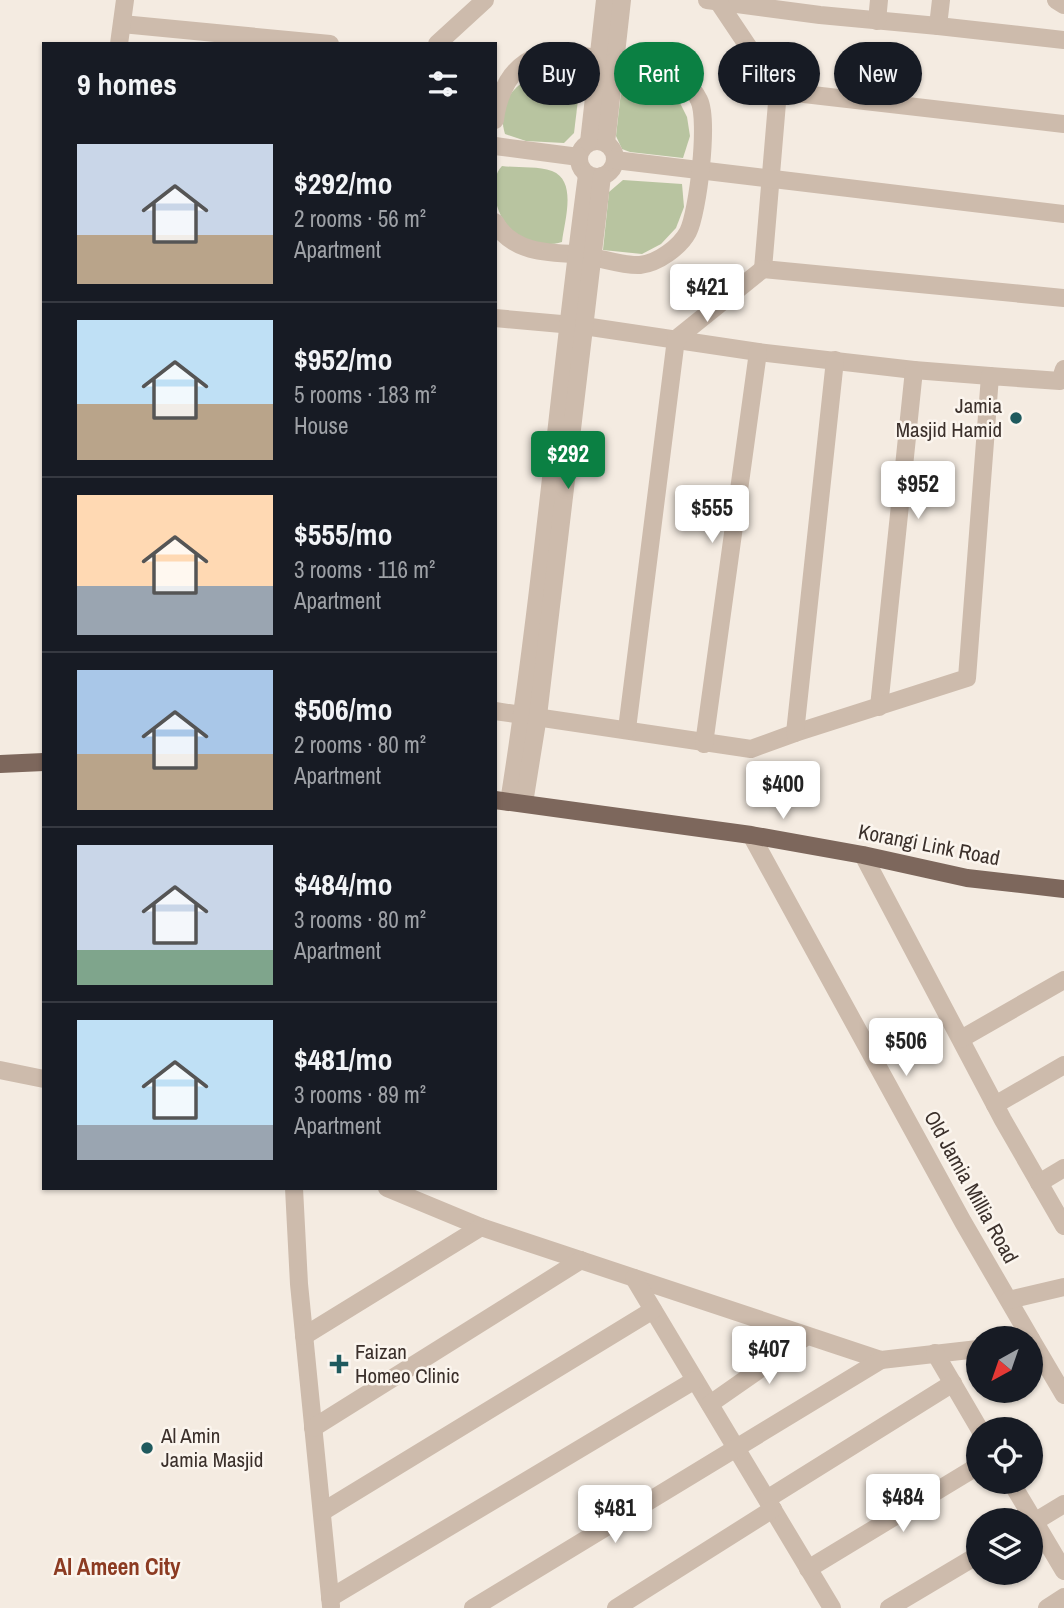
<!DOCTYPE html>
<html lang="en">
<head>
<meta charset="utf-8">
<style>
	body { margin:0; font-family:"Archivo Narrow",sans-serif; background:#242831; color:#f1f3f6; height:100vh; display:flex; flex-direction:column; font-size:26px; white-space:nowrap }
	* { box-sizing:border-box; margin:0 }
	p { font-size:23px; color:#9ea1a6 }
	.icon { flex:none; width:38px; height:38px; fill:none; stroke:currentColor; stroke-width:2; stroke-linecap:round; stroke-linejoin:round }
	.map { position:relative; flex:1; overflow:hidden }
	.panel { position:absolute; left:42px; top:42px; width:455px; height:1148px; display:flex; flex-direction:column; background:#171b24; border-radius:0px; box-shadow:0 2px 5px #0004 }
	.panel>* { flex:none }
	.guide { position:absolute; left:518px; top:42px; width:441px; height:63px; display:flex; gap:14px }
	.needle { width:46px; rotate:220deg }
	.tools { position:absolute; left:966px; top:1326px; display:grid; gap:14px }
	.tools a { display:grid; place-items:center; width:77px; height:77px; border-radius:50%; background:#171b24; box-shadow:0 2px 5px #0004; font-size:35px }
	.price { position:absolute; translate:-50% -60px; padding:0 16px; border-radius:7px; background:#fff; color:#222; font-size:23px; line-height:46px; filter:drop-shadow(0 2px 4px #0008) }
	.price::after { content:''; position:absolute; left:50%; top:42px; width:21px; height:16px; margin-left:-10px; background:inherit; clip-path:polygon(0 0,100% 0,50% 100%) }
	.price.current { background:#0b8043; color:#fff }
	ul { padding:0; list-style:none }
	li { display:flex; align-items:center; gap:21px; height:175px; padding:0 35px }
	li+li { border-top:2px solid #363941 }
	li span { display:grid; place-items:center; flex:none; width:196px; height:140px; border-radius:0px; color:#555 }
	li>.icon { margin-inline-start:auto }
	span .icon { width:84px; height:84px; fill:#fffc; stroke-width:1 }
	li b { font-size:30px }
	h2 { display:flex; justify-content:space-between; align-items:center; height:84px; padding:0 35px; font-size:30px }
	.tag { padding:0 24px; border-radius:32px; background:#171b24; box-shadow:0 2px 5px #0004; font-size:24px; line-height:63px }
	.tag.current { background:#0b8043; color:#fff }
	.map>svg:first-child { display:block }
	.green { fill:#b8c4a0 }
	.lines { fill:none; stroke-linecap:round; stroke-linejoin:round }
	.minor { stroke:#cdbbac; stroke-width:18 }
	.major { stroke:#7d675c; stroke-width:18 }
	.poi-dot { fill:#1f5a5e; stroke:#fbf5ee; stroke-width:2.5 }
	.labels { text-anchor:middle; stroke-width:5; stroke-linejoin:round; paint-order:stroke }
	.poi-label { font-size:21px; fill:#3b302b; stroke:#fbf5ee; text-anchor:start }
	.street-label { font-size:21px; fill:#3b302b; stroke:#fbf5ee }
	.neighbourhood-label { font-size:23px; font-weight:bold; fill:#8c3b22; stroke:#fbf5ee }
</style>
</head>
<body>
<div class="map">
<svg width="1064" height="1608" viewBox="0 0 1064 1608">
	<rect width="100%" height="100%" fill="#f4ebe1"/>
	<g class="green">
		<path d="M556,69L581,75L574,133L564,143L526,141L505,134C494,97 523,75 556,69Z"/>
		<polygon points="629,77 658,83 677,97 687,117 690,136 683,158 630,152 622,149 616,136 622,83"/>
		<path d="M502,166C517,168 537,166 552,171C578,181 564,222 562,242C528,252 495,226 495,191C495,182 495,173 502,166Z"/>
		<polygon points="623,180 682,184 684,207 676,228 661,244 642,254 603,250 609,192"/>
	</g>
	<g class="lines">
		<g class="minor">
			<polyline points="707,0 820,15 938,26 1064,40"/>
			<polyline points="1056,0 1064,5"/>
			<polyline points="719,3 778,91"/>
			<polyline points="877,21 879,0"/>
			<polyline points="122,24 330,44"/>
			<polyline points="938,26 941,0"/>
			<polyline points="119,44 125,0"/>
			<polyline points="437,44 485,0"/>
			<path d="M495,120C498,94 511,65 539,56C556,51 581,56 599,58"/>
			<polyline points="1064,124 778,91 763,269 1064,298"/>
			<circle cx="597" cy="159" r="18"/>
			<polyline points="589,142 605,0"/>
			<polyline points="606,143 622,0"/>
			<polyline points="495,146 579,157"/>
			<polyline points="615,160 1064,214"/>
			<path d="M495,222C511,252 547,253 577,254"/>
			<path d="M592,257C607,260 626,266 640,265C658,263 680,247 688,232C698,212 709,120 699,100C684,69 646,63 615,61"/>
			<polyline points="495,318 584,326 758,352 914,370"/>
			<polyline points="879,707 914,370 990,376"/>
			<polyline points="495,711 751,749 795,733 967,678 990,376 1060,381 1064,369"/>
			<polyline points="627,729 676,339 763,269"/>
			<polyline points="795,733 835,360"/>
			<polyline points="704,744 758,352"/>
			<path d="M509,802C542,594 559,383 587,175"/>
			<polyline points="524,803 538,716 602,176"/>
			<polyline points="751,835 963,1222 1031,1339"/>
			<polyline points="863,855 1003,1120 1064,1226"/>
			<polyline points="961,1039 1064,980"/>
			<polyline points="0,1070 44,1079"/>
			<polyline points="995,1105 1064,1065"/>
			<polyline points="1039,1183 1064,1168"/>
			<polyline points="294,1188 299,1284 331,1606"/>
			<polyline points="387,1188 481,1227 881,1360 978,1349"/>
			<polyline points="634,1278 832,1608"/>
			<polyline points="1009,1300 1064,1287"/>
			<polyline points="304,1336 481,1227"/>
			<polyline points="1031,1339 1064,1395"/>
			<polyline points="935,1353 980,1430"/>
			<polyline points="710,1404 807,1336"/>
			<polyline points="313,1428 581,1260"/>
			<polyline points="1011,1482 1064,1571"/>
			<polyline points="767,1499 953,1383"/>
			<polyline points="322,1512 653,1310"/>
			<polyline points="1031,1524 1064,1504"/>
			<polyline points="808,1569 978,1466"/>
			<polyline points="330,1598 695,1380"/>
			<polyline points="473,1608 881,1360"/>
			<polyline points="616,1608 773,1509"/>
			<polyline points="889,1608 978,1555"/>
			<polyline points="1047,1608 1064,1597"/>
		</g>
		<g class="major">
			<polyline points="0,764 44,762"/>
			<polyline points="495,800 751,835 863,855 967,878 1064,889"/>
		</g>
	</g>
	<g class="poi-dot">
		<circle cx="1016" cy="418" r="7"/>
		<path d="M335.5 1353.5h7v7h7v7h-7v7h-7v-7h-7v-7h7z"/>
		<circle cx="147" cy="1448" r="7"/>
	</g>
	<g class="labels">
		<g class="poi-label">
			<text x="1002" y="413" text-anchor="end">Jamia<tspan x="1002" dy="24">Masjid Hamid</tspan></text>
			<text x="355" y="1359">Faizan<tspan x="355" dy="24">Homeo Clinic</tspan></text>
			<text x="161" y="1443">Al Amin<tspan x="161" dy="24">Jamia Masjid</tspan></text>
		</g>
		<g class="street-label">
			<text transform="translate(929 845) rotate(11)" y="7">Korangi Link Road</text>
			<text transform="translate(971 1187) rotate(61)" y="7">Old Jamia Millia Road</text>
		</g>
		<g class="neighbourhood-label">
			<text x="117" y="1575">Al Ameen City</text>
		</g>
	</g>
</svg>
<div class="tools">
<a><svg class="needle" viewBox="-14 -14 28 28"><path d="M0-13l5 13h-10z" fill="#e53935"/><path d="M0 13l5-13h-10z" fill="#9ea1a6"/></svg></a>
<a><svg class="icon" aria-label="locate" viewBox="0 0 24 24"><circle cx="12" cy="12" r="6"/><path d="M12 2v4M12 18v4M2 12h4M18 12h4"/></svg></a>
<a><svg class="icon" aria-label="layers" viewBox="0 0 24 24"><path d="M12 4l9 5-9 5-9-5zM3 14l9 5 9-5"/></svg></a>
</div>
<b class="price" style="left:707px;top:324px">$421</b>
<b class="price current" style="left:568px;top:491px">$292</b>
<b class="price" style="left:918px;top:521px">$952</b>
<b class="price" style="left:712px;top:545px">$555</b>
<b class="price" style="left:783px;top:821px">$400</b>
<b class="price" style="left:906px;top:1078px">$506</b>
<b class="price" style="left:769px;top:1386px">$407</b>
<b class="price" style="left:903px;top:1534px">$484</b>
<b class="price" style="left:615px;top:1545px">$481</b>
<div class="guide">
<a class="tag">Buy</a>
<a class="tag current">Rent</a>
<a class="tag">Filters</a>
<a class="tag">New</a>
</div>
<section class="panel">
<h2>9 homes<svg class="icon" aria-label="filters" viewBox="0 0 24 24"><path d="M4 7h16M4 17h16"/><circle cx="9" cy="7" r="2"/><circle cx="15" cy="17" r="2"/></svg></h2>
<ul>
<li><span style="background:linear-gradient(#c9d6e8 65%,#b9a48a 0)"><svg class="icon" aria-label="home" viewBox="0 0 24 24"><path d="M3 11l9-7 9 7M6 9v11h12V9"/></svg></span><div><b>$292/mo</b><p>2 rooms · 56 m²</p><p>Apartment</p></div></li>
<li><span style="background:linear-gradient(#bfe0f5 60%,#b9a48a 0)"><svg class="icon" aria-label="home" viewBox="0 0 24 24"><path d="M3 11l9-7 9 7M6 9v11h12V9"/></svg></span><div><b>$952/mo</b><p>5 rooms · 183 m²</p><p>House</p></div></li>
<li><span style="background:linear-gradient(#ffd9b3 65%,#9aa5b1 0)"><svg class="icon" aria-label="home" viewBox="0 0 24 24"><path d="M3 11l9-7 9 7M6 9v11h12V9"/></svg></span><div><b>$555/mo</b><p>3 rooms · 116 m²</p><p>Apartment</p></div></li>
<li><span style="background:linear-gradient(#a9c7e8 60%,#b9a48a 0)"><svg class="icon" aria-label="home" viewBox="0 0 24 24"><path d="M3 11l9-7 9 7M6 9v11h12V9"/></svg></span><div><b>$506/mo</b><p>2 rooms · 80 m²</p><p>Apartment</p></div></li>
<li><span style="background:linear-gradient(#c9d6e8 75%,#7fa58c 0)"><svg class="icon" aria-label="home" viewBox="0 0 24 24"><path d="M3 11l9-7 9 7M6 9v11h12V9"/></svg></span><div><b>$484/mo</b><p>3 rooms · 80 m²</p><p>Apartment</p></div></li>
<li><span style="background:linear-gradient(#bfe0f5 75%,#9aa5b1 0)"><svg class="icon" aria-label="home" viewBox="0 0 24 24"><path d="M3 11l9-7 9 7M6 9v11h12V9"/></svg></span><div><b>$481/mo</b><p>3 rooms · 89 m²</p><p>Apartment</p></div></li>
</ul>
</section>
</div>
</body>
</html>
